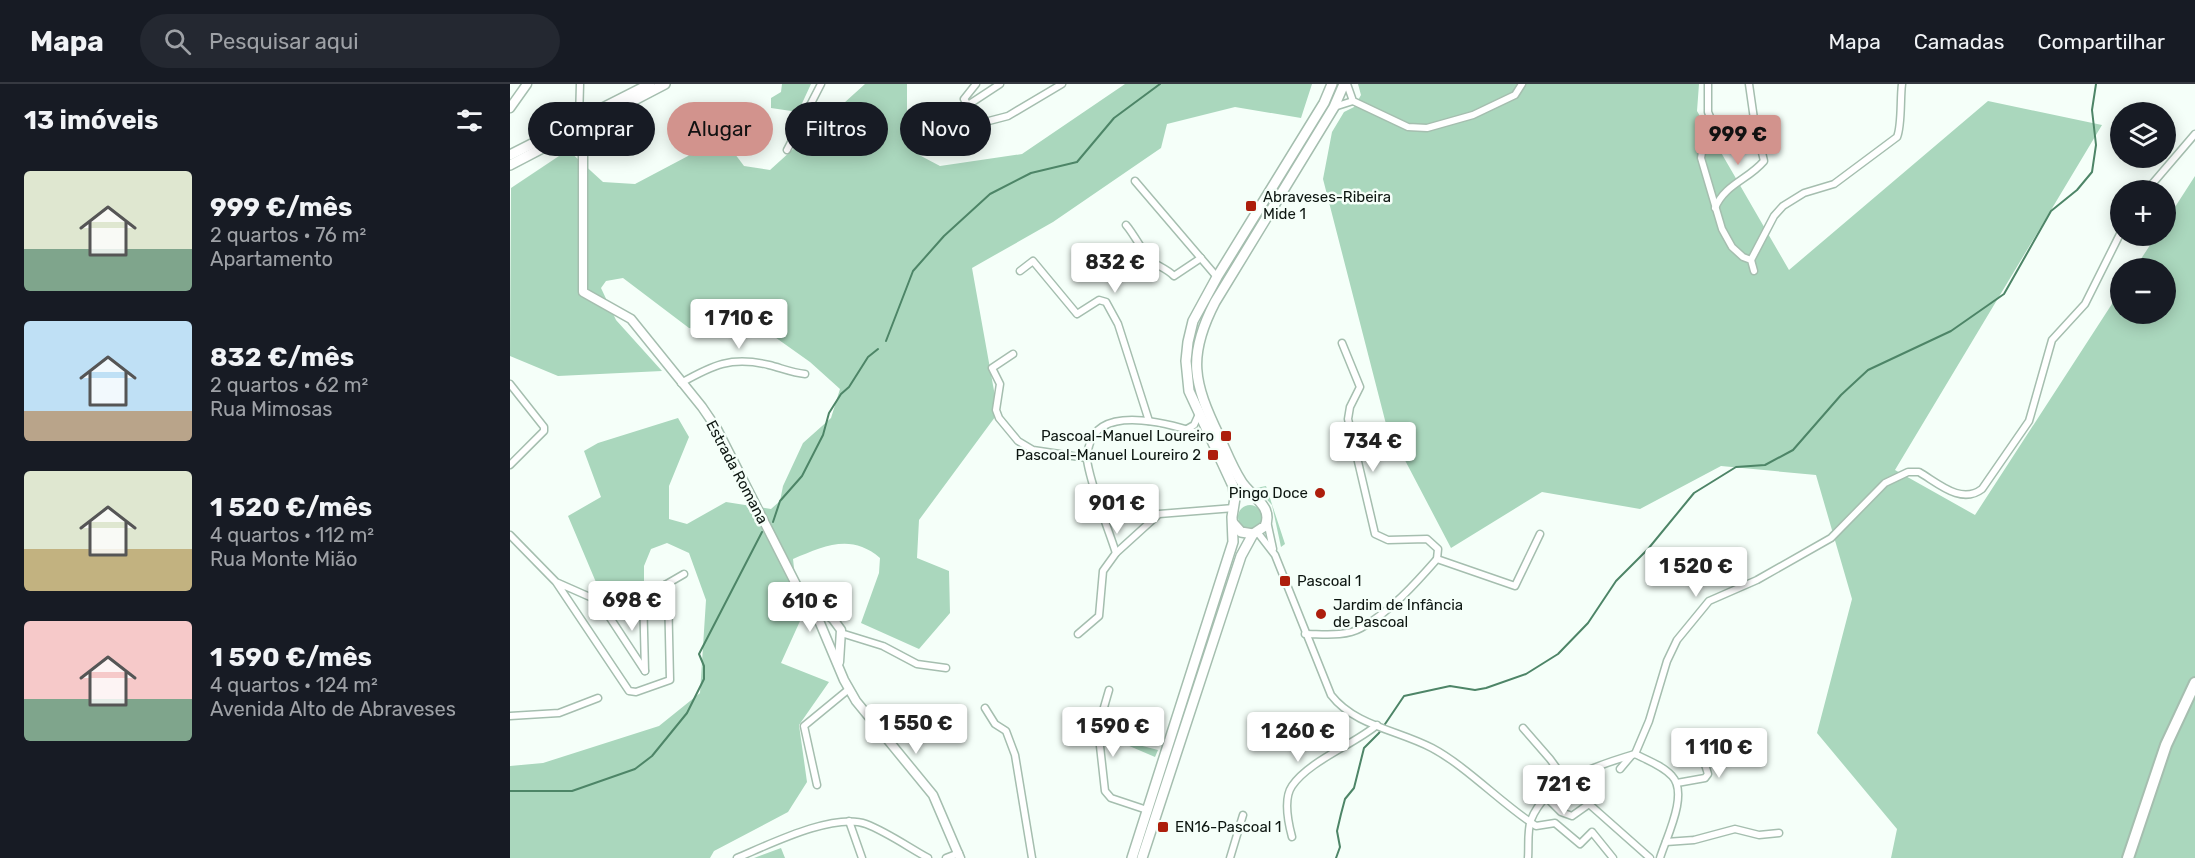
<!DOCTYPE html>
<html lang="pt">
<head>
<meta charset="utf-8">
<style>
	body { margin:0; font-family:Rubik,sans-serif; background:#242831; color:#f1f3f6; height:100vh; display:flex; flex-direction:column; font-size:22px; white-space:nowrap }
	* { box-sizing:border-box; margin:0 }
	p { font-size:20px; color:#9ea1a6 }
	.icon { flex:none; width:33px; height:33px; fill:none; stroke:currentColor; stroke-width:2; stroke-linecap:round; stroke-linejoin:round }
	.map { position:relative; flex:1; overflow:hidden }
	.sheet { display:flex; flex-direction:column; background:#171b24; width:510px }
	.sheet>* { flex:none }
	.banner { position:absolute; left:18px; top:18px; width:570px; height:54px; display:flex; gap:12px }
	.controls { position:absolute; left:1600px; top:18px; display:grid; gap:12px }
	.controls a { display:grid; place-items:center; width:66px; height:66px; border-radius:50%; background:#171b24; box-shadow:0 3px 15px #0003; font-size:30px }
	.price { position:absolute; translate:-50% -51px; padding:0 14px; border-radius:6px; background:#fff; color:#222; font-size:20px; line-height:39px; filter:drop-shadow(0 2px 3px #0008) }
	.price::after { content:''; position:absolute; left:50%; top:36px; width:18px; height:14px; margin-left:-9px; background:inherit; clip-path:polygon(0 0,100% 0,50% 100%) }
	.price.current { background:#d2938d; color:#111 }
	ul { padding:0; list-style:none }
	li { display:flex; align-items:center; gap:18px; height:150px; padding:0 24px }
	li span { display:grid; place-items:center; flex:none; width:168px; height:120px; border-radius:6px; color:#555 }
	li>.icon { margin-inline-start:auto }
	span .icon { width:72px; height:72px; fill:#fffc; stroke-width:1 }
	li b { font-size:26px }
	h2 { display:flex; justify-content:space-between; align-items:center; height:72px; padding:0 24px; font-size:26px }
	.chip { padding:0 21px; border-radius:27px; background:#171b24; box-shadow:0 3px 15px #0003; font-size:21px; line-height:54px }
	.chip.current { background:#d2938d; color:#111 }
	header { display:flex; align-items:center; gap:36px; box-sizing:border-box; height:84px; padding:0 30px; background:#171b24; border-bottom:2px solid #363941 }
	header strong { font-size:28px }
	nav { display:flex; gap:33px; margin-inline-start:auto; font-size:21px }
	.search { width:420px; height:54px; background:#242831; display:flex; align-items:center; gap:15px; box-sizing:border-box; padding:0 21px; border-radius:33px; color:#9ea1a6; font-size:22px }
	main { display:flex; flex:1; min-height:0 }
	.map>svg:first-child { display:block }
	.green { fill:#aad7bd }
	.lines { fill:none; stroke-linecap:round; stroke-linejoin:round }
	.stream { stroke:#4d8567; stroke-width:2 }
	.street-casing { stroke:#a5beaf; stroke-width:9 }
	.secondary-casing { stroke:#a5beaf; stroke-width:11 }
	.primary-casing { stroke:#a5beaf; stroke-width:12 }
	.highway-casing { stroke:#a5beaf; stroke-width:14 }
	.street { stroke:#fff; stroke-width:6 }
	.secondary { stroke:#fff; stroke-width:8 }
	.primary { stroke:#fff; stroke-width:9 }
	.highway { stroke:#fff; stroke-width:10 }
	.poi-dot { fill:#ad1e0c; stroke:#f5fff9; stroke-width:2 }
	.labels { text-anchor:middle; stroke-width:5; stroke-linejoin:round; paint-order:stroke }
	.poi-label { font-size:15px; fill:#0d1611; stroke:#f5fff9; text-anchor:start }
	.street-label { font-size:15px; fill:#0d1611; stroke:#f5fff9 }
</style>
</head>
<body>
<header>
<strong>Mapa</strong>
<div class="search"><svg class="icon" aria-label="search" viewBox="0 0 24 24"><circle cx="10" cy="10" r="6"/><path d="M15 15l6 6"/></svg>Pesquisar aqui</div>
<nav><a>Mapa</a><a>Camadas</a><a>Compartilhar</a></nav>
</header>
<main>
<section class="sheet">
<h2>13 imóveis<svg class="icon" aria-label="filters" viewBox="0 0 24 24"><path d="M4 7h16M4 17h16"/><circle cx="9" cy="7" r="2"/><circle cx="15" cy="17" r="2"/></svg></h2>
<ul>
<li><span style="background:linear-gradient(#dfe7d0 65%,#7fa58c 0)"><svg class="icon" aria-label="home" viewBox="0 0 24 24"><path d="M3 11l9-7 9 7M6 9v11h12V9"/></svg></span><div><b>999 €/mês</b><p>2 quartos · 76 m²</p><p>Apartamento</p></div></li>
<li><span style="background:linear-gradient(#bfe0f5 75%,#b9a48a 0)"><svg class="icon" aria-label="home" viewBox="0 0 24 24"><path d="M3 11l9-7 9 7M6 9v11h12V9"/></svg></span><div><b>832 €/mês</b><p>2 quartos · 62 m²</p><p>Rua Mimosas</p></div></li>
<li><span style="background:linear-gradient(#dfe7d0 65%,#c2b280 0)"><svg class="icon" aria-label="home" viewBox="0 0 24 24"><path d="M3 11l9-7 9 7M6 9v11h12V9"/></svg></span><div><b>1 520 €/mês</b><p>4 quartos · 112 m²</p><p>Rua Monte Mião</p></div></li>
<li><span style="background:linear-gradient(#f6c9c9 65%,#7fa58c 0)"><svg class="icon" aria-label="home" viewBox="0 0 24 24"><path d="M3 11l9-7 9 7M6 9v11h12V9"/></svg></span><div><b>1 590 €/mês</b><p>4 quartos · 124 m²</p><p>Avenida Alto de Abraveses</p></div></li>
</ul>
</section>
<div class="map">
<svg width="1685" height="774" viewBox="0 0 1685 774">
	<rect width="100%" height="100%" fill="#f5fff9"/>
	<g class="green">
		<polygon points="272,0 301,0 288,28 261,24 261,14 271,8"/>
		<path d="M355,0H397V35L411,72L430,82L512,70L615,0H802L791,34L725,23L657,40L651,64L543,138L462,184L488,329L409,436L407,474L439,487L440,529L409,565L351,539L369,489L370,474C341,449 314,462 283,475L290,537L271,579L319,598L289,641L297,698L278,728L204,767L200,774H0V682L33,679L149,642L190,609L196,516L179,469L157,459L141,465L134,482V498L111,507L88,503L58,432L91,413L74,367L88,359L168,334L179,353L159,402V435L177,440L216,418L261,425L270,417L273,402L293,359L321,334L330,305L300,278L262,251L179,244L113,194L96,197L91,204L106,236L152,287L48,292L0,272L1,104L58,66L93,98L125,100L178,72L222,28L219,62L234,82L260,86Z"/>
		<polygon points="848,0 1189,0 1187,27 1279,186 1478,17 1592,41 1385,386 1465,431 1611,206 1611,230 1656,230 1656,184 1625,184 1646,152 1656,152 1656,137 1685,92 1685,774 1381,774 1387,745 1307,649 1342,515 1306,391 1211,382 1130,425 1032,408 941,464 876,340 813,95 822,48 834,28 844,23 851,11"/>
		<polygon points="756,402 775,460 771,463 762,421 746,404"/>
		<circle cx="740" cy="433" r="12"/>
		<polygon points="617,658 648,666 645,673 617,661"/>
		<polygon points="271,764 275,774 244,774"/>
	</g>
	<g class="lines">
		<g class="stream">
			<polyline points="376,257 403,187 434,152 480,110 521,89 567,78 604,34 650,0"/>
			<polyline points="263,438 270,417 292,392 313,351 319,329 331,310 339,303 358,273 368,265"/>
			<polyline points="0,707 62,707 125,685 142,672 177,629 194,595 194,582 189,570 252,448"/>
			<polyline points="826,774 830,763 827,747 831,730 835,715 844,704 854,664 869,649 894,612 940,602 965,606 976,604 1016,590 1048,570 1078,539 1106,497 1138,465 1184,409 1226,383 1255,381 1283,366 1331,311 1358,286 1441,247 1494,210 1541,127 1567,106 1582,88 1586,61 1582,26 1586,0"/>
		</g>
		<defs>
			<g id="street">
				<polyline points="466,0 454,15 467,35 475,38 498,32 552,0"/>
				<polyline points="837,0 843,17 898,43 917,44 963,31 1005,11 1012,0"/>
				<polyline points="1198,0 1198,28 1207,49"/>
				<polyline points="1239,0 1244,35 1207,49 1202,58 1193,63 1191,74 1212,145 1222,163 1233,173 1241,176 1244,187"/>
				<polyline points="458,21 490,0"/>
				<polyline points="824,23 843,17"/>
				<polyline points="69,36 70,0"/>
				<polyline points="277,66 311,0"/>
				<polyline points="625,97 707,193"/>
				<polyline points="1637,106 1685,50"/>
				<path d="M1205,124C1215,100 1238,96 1254,77L1244,35"/>
				<path d="M616,141C624,150 634,170 640,176C647,182 656,184 664,192L691,174"/>
				<path d="M1241,176L1264,132L1273,122L1294,109L1324,100L1387,53C1392,41 1390,15 1392,0"/>
				<polyline points="510,187 523,177 567,230 589,216 596,218 608,240 639,337"/>
				<polyline points="832,259 850,303 840,323 838,335 865,450 878,456 917,455 928,465 927,475"/>
				<polyline points="503,270 482,284 490,300 486,326 489,334 508,357 523,366 576,374"/>
				<path d="M171,299C203,281 221,272 259,281C271,284 283,289 295,290"/>
				<polyline points="0,300 34,343 34,347 0,381"/>
				<polyline points="677,345 684,341 689,330"/>
				<polyline points="757,437 763,465"/>
				<path d="M748,449L765,471L821,611C845,642 888,646 922,664C956,682 992,720 1026,742L1045,739L1070,760L1082,748L1103,774"/>
				<polyline points="0,451 46,498 119,607 126,608 160,596 158,507 155,501 125,513 89,517 46,498"/>
				<path d="M606,469C597,441 581,403 577,376C576,371 578,367 579,362C590,317 669,342 699,353"/>
				<polyline points="155,501 174,490"/>
				<polyline points="133,509 135,587"/>
				<polyline points="89,517 135,587"/>
				<polyline points="331,549 373,562 407,580 436,584"/>
				<polyline points="568,550 589,532 593,487 606,469 649,430 724,424"/>
				<path d="M795,550C813,550 835,553 851,544C880,528 906,499 927,475L1005,502L1030,450"/>
				<polyline points="599,606 588,644 595,707 601,714 637,726"/>
				<polyline points="475,624 485,640 496,647 505,671 522,774"/>
				<polyline points="0,632 49,629 88,614"/>
				<polyline points="1013,644 1040,675 1056,697"/>
				<path d="M1125,670L1139,637L1157,577L1167,556L1199,517L1247,496L1321,454L1375,399L1398,388H1409C1428,399 1451,421 1472,405L1519,337L1542,256L1575,220L1611,148"/>
				<path d="M1125,670C1137,676 1153,682 1162,692C1179,710 1156,754 1150,774"/>
				<polyline points="1110,685 1121,672"/>
				<polyline points="1167,699 1195,694 1198,690 1191,668 1193,650"/>
				<polyline points="307,701 294,642 339,605"/>
				<polyline points="1036,713 1051,728 1062,732 1079,720 1140,774"/>
				<polyline points="339,737 352,774"/>
				<path d="M782,753C778,738 773,715 782,702C799,677 843,661 867,641"/>
				<polyline points="1156,758 1184,756 1225,745 1249,751 1269,749"/>
				<path d="M227,774C258,761 324,728 356,740C377,748 398,763 418,774"/>
				<polyline points="436,774 449,769"/>
				<polyline points="720,774 733,731"/>
				<path d="M1018,774C1019,762 1017,747 1021,736C1036,697 1088,681 1125,670"/>
			</g>
			<g id="secondary">
				<polyline points="0,24 17,0"/>
				<polyline points="73,42 73,208 121,235 192,323 207,345 295,518 310,539 334,596 346,617 423,711 450,774"/>
				<polyline points="294,512 323,535 331,546 329,578"/>
			</g>
			<g id="primary">
				<polyline points="0,71 140,0"/>
				<polyline points="0,81 155,0"/>
				<path d="M723,439L731,448L743,450L755,442C764,422 740,412 731,397C722,383 716,367 709,352C683,298 677,272 705,218L824,23L834,0"/>
				<polyline points="622,774 723,458 722,433 725,414 723,402 679,307 676,277 678,258 683,237 707,193 814,19 822,0"/>
				<polyline points="632,774 731,472 743,450"/>
			</g>
			<polyline id="highway" points="1618,774 1656,661 1685,599"/>
		</defs>
		<use href="#street" class="street-casing"/>
		<use href="#secondary" class="secondary-casing"/>
		<use href="#primary" class="primary-casing"/>
		<use href="#highway" class="highway-casing"/>
		<use href="#street" class="street"/>
		<use href="#secondary" class="secondary"/>
		<use href="#primary" class="primary"/>
		<use href="#highway" class="highway"/>
	</g>
	<g class="poi-dot">
		<rect x="735" y="116" width="12" height="12" rx="3"/>
		<rect x="710" y="346" width="12" height="12" rx="3"/>
		<rect x="697" y="365" width="12" height="12" rx="3"/>
		<circle cx="810" cy="409" r="6"/>
		<rect x="769" y="491" width="12" height="12" rx="3"/>
		<circle cx="811" cy="530" r="6"/>
		<rect x="647" y="737" width="12" height="12" rx="3"/>
	</g>
	<g class="labels">
		<g class="poi-label">
			<text x="753" y="118">Abraveses-Ribeira<tspan x="753" dy="17">Mide 1</tspan></text>
			<text x="704" y="357" text-anchor="end">Pascoal-Manuel Loureiro</text>
			<text x="691" y="376" text-anchor="end">Pascoal-Manuel Loureiro 2</text>
			<text x="798" y="414" text-anchor="end">Pingo Doce</text>
			<text x="787" y="502">Pascoal 1</text>
			<text x="823" y="526">Jardim de Infância<tspan x="823" dy="17">de Pascoal</tspan></text>
			<text x="665" y="748">EN16-Pascoal 1</text>
		</g>
		<g class="street-label">
			<text transform="translate(227 388) rotate(62)" y="5">Estrada Romana</text>
		</g>
	</g>
</svg>
<div class="controls">
<a><svg class="icon" aria-label="layers" viewBox="0 0 24 24"><path d="M12 4l9 5-9 5-9-5zM3 14l9 5 9-5"/></svg></a>
<a>+</a>
<a>−</a>
</div>
<b class="price current" style="left:1228px;top:82px">999 €</b>
<b class="price" style="left:605px;top:210px">832 €</b>
<b class="price" style="left:229px;top:266px">1 710 €</b>
<b class="price" style="left:863px;top:389px">734 €</b>
<b class="price" style="left:607px;top:451px">901 €</b>
<b class="price" style="left:1186px;top:514px">1 520 €</b>
<b class="price" style="left:122px;top:548px">698 €</b>
<b class="price" style="left:300px;top:549px">610 €</b>
<b class="price" style="left:406px;top:671px">1 550 €</b>
<b class="price" style="left:603px;top:674px">1 590 €</b>
<b class="price" style="left:788px;top:679px">1 260 €</b>
<b class="price" style="left:1209px;top:695px">1 110 €</b>
<b class="price" style="left:1054px;top:732px">721 €</b>
<div class="banner">
<a class="chip">Comprar</a>
<a class="chip current">Alugar</a>
<a class="chip">Filtros</a>
<a class="chip">Novo</a>
</div>
</div>
</main>
</body>
</html>
